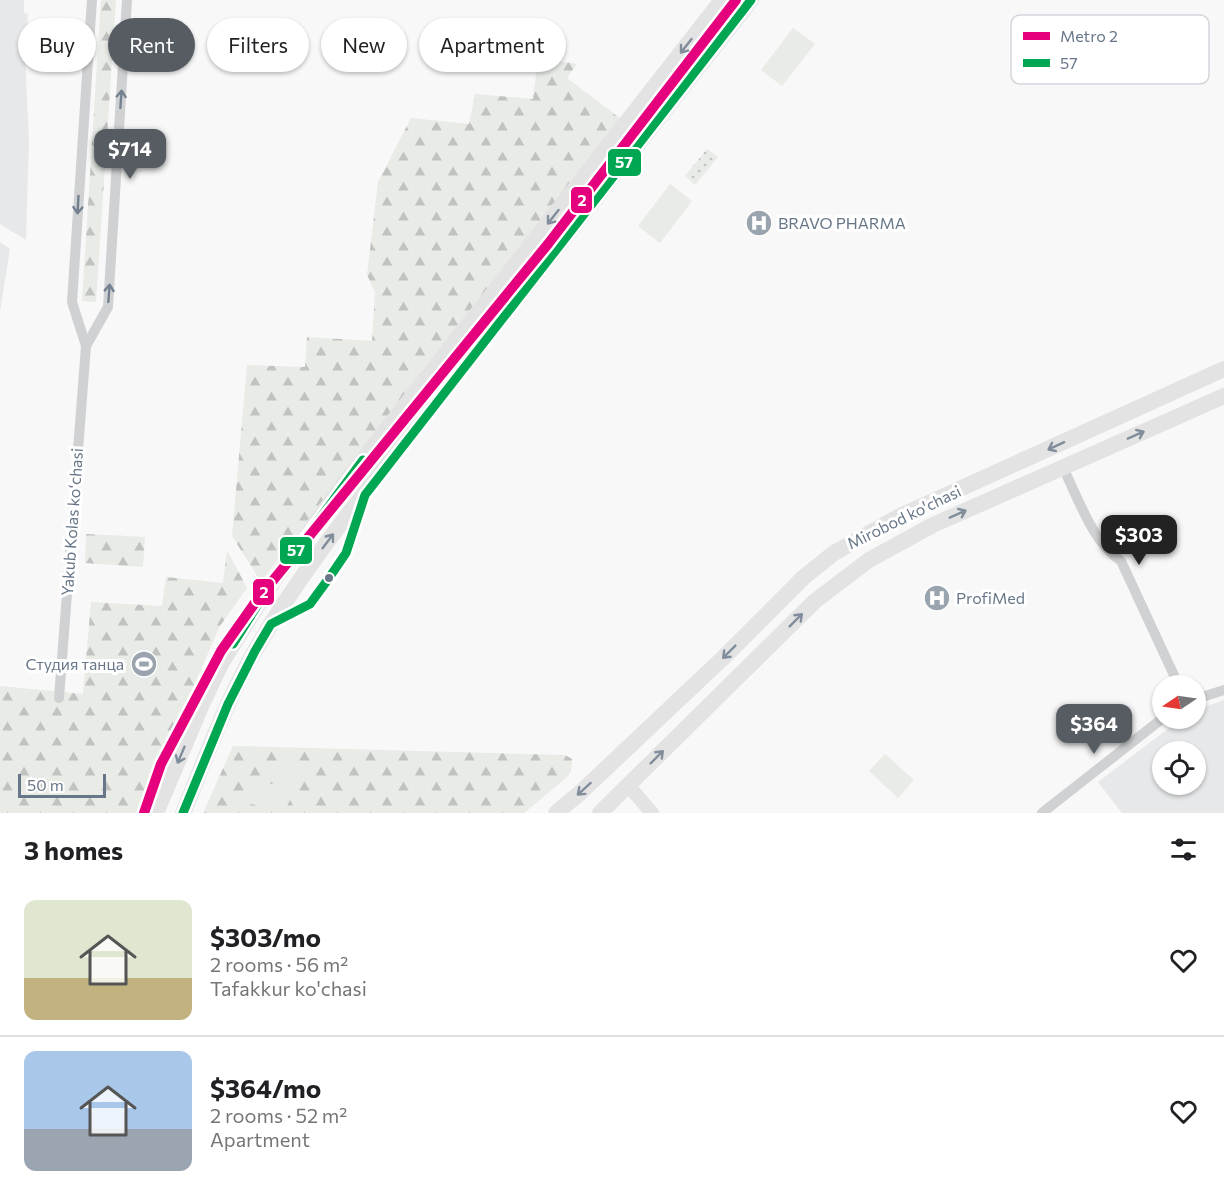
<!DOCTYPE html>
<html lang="en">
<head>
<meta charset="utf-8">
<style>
	body { margin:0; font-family:Commissioner,sans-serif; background:#f2f2f2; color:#202124; height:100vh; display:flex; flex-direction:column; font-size:22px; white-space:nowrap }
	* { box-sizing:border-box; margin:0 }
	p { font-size:20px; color:#757577 }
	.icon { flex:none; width:33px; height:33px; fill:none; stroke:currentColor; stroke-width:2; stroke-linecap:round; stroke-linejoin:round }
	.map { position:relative; height:813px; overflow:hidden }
	.sheet { display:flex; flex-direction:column; background:#fff; flex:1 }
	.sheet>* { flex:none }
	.top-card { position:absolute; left:18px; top:18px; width:600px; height:54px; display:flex; gap:12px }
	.needle { width:39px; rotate:257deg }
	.tools { position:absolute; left:1152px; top:675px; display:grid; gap:12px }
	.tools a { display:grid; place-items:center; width:54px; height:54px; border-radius:50%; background:#fff; box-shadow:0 2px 4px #0004; font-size:30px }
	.scale { position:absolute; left:18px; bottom:15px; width:88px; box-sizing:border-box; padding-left:6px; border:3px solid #687788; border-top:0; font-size:16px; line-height:21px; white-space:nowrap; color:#687788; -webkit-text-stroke:4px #fff; paint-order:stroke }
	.price { position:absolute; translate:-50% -51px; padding:0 14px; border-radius:12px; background:#575c63; color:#fff; font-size:20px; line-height:39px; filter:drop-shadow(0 2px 3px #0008) }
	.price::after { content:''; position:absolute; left:50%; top:36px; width:18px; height:14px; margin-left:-9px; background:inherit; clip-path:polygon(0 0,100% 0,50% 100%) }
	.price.on { background:#222; color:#fff }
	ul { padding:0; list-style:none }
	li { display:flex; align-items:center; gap:18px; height:150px; padding:0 24px }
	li+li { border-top:2px solid #e0e0e0 }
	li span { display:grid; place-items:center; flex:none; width:168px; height:120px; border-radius:12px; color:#555 }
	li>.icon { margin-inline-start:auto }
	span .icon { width:72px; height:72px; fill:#fffc; stroke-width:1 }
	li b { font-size:26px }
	h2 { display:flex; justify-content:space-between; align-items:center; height:72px; padding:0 24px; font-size:26px }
	.pill { padding:0 21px; border-radius:27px; background:#fff; box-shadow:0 2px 4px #0004; font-size:21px; line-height:54px }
	.pill.on { background:#575c63; color:#fff }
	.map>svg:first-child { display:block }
	.built { fill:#e7e8e9; fill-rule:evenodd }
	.grass { fill:url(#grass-dots) }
	.forest { fill:url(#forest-firs) }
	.garden { fill:#e8ebe6 }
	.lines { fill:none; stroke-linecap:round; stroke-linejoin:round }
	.minor { stroke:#d0d1d3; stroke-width:10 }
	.secondary { stroke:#e3e3e4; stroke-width:14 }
	.primary { stroke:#e3e3e4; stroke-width:16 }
	.bus-1-casing { stroke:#fff; stroke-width:14 }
	.bus-1 { stroke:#00a651; stroke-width:9 }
	.metro-1-casing { stroke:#fff; stroke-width:15 }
	.metro-1 { stroke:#e5007d; stroke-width:10 }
	.oneway { stroke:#818d9a }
	.oneway2 { stroke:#728090 }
	.bus-dot { fill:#687788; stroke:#fff; stroke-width:2 }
	.labels { text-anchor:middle; stroke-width:6; stroke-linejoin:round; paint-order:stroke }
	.poi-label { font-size:16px; fill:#687788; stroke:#fff; text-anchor:start }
	.street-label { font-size:16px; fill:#687788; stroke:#fff }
	.key { fill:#fff; stroke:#d2d6db; stroke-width:1.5 }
	.key-label { font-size:16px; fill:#687788 }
	.line-badge { stroke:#fff; stroke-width:2 }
	.badge-label { font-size:16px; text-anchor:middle; font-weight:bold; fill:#fff }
</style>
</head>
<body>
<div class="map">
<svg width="1224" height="813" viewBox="0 0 1224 813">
	<defs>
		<pattern id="grass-dots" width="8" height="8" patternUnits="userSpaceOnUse" patternTransform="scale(1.5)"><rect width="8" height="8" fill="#e8ebe6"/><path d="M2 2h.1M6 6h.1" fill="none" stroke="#c0c3c0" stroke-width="1.8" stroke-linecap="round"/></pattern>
		<pattern id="forest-firs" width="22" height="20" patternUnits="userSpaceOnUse" patternTransform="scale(1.5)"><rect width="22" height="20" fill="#e8ebe6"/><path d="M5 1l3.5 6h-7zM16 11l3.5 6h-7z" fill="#c0c3c0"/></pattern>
	</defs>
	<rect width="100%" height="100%" fill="#f8f8f8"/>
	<g class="built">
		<polygon points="0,0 24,0 24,13 28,14 25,56 29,140 26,240 0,224"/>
		<polygon points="0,242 10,249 0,311"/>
		<path d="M1224,700V813H1122L1098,782L1181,719L1196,718V710ZM1162,752H1196V784H1162Z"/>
	</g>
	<polygon class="grass" points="707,149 718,157 695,185 685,176"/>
	<g class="forest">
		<polygon points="101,0 116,0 96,302 82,301"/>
		<polygon points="538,58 577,64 567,78 621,119 345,471 261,582 232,536 247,365 305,367 307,337 372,341 375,292 367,275 378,182 411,118 469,124 475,94 533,99"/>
		<polygon points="86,534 145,537 143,567 85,563"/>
		<polygon points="227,550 247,588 220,626 138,813 0,813 0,686 83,694 91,602 162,606 166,577 223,583"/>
		<polygon points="233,746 565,755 572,759 571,771 568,776 524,813 203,813"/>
	</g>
	<g class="garden">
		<polygon points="793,28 815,44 782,86 761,70"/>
		<polygon points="670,184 692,201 660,243 638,226"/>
		<polygon points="885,754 914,780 898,798 869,771"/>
		<polygon points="288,758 305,766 284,813 248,803 255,785 275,784"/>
	</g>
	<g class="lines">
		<g class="minor">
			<polyline points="86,346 108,307 127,0"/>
			<path d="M1063,468C1079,499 1091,540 1121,561L1179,686"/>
			<polyline points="59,698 86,346 72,302 92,0"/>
			<polyline points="1196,699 1224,690"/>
			<polyline points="1042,813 1163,718"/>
		</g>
		<polyline class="secondary" points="628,785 652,813"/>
		<g class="primary">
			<polyline points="156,813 203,702 221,664 267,590 344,484 722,0"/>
			<path d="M183,813C201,770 217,725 238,683C266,626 304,573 342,522L751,0"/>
			<polyline points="556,813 581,792 724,657 804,577 834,553 900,516 1224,369"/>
			<polyline points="600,813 815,601 869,560 933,525 1224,396"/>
		</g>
		<defs>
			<g id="bus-1">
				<polyline points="233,644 267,590 363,460"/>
				<polyline points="183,813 228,704 255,651 271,624 310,604 329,578 346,553 365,495 751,0"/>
			</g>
		</defs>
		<use href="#bus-1" class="bus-1-casing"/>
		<use href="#bus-1" class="bus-1"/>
		<defs>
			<polyline id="metro-1" points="144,813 161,764 221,651 257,600 548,244 736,0"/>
		</defs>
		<use href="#metro-1" class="metro-1-casing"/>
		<use href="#metro-1" class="metro-1"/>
	</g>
	<defs><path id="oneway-shaft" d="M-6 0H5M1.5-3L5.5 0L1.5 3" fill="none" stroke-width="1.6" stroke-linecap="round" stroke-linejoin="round" transform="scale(1.5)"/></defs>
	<g class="oneway">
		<use href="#oneway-shaft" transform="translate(686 46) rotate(128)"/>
		<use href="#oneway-shaft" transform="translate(553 217) rotate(128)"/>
		<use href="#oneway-shaft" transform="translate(1136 435) rotate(-24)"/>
		<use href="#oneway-shaft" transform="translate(1056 446) rotate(155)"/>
		<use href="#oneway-shaft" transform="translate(958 514) rotate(-24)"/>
		<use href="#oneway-shaft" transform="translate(328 541) rotate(-53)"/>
		<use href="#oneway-shaft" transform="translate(796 620) rotate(-45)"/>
		<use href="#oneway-shaft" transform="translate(729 652) rotate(135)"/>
		<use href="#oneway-shaft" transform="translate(181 755) rotate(113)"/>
		<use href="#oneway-shaft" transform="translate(657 757) rotate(-45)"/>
		<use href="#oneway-shaft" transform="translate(584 789) rotate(138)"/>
	</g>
	<g class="oneway2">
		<use href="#oneway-shaft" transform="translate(121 99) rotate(-86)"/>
		<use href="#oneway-shaft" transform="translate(78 205) rotate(93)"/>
		<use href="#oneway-shaft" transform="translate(109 293) rotate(-86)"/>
	</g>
	<defs>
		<symbol id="hospital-disc" viewBox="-11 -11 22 22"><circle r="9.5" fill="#9aa4af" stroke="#fff"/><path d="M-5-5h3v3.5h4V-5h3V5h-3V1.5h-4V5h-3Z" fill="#fff"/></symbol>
		<symbol id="stadium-disc" viewBox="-11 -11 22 22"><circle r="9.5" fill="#9aa4af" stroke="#fff"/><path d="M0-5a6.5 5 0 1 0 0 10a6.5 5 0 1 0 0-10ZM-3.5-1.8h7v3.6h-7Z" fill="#fff"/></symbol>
	</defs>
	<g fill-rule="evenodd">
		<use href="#hospital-disc" x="744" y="208" width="30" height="30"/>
		<use href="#hospital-disc" x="922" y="583" width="30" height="30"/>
		<use href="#stadium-disc" x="129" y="649" width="30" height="30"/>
	</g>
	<circle class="bus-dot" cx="329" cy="578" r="5"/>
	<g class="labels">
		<g class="poi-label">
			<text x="778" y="229">BRAVO PHARMA</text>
			<text x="956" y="604">ProfiMed</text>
			<text x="124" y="670" text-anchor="end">Студия танца</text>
		</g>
		<g class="street-label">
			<text transform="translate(904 517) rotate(-26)" y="6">Mirobod ko'chasi</text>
			<text transform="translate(72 522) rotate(-86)" y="6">Yakub Kolas koʻchasi</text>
		</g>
	</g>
	<rect x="1011" y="15" width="198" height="69" rx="9" class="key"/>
	<rect x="1023" y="32" width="27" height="8" fill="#e5007d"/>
	<rect x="1023" y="59" width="27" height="8" fill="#00a651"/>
	<g class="key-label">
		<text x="1060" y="42">Metro 2</text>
		<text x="1060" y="69">57</text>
	</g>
	<g class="line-badge">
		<rect x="607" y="148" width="35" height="29" rx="6" fill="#00a651"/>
		<rect x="570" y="186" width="23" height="28" rx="6" fill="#e5007d"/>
		<rect x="279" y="536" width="34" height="29" rx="6" fill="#00a651"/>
		<rect x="252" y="578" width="23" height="28" rx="6" fill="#e5007d"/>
	</g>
	<g class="badge-label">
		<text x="624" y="168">57</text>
		<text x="582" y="206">2</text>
		<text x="296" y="556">57</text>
		<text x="264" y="598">2</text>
	</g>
</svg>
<div class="tools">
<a><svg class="needle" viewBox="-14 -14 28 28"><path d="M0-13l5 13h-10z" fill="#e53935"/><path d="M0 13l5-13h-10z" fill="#757577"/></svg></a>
<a><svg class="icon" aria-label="locate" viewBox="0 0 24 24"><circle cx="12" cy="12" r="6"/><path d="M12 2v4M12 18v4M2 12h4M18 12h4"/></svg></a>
</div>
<div class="scale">50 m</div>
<b class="price" style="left:130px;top:180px">$714</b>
<b class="price on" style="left:1139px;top:566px">$303</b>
<b class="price" style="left:1094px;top:755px">$364</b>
<div class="top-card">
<a class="pill">Buy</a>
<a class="pill on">Rent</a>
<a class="pill">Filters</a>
<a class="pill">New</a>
<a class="pill">Apartment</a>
</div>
</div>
<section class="sheet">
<h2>3 homes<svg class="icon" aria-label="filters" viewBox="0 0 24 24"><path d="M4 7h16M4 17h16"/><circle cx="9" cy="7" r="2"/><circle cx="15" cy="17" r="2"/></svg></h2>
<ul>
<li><span style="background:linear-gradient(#dfe7d0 65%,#c2b280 0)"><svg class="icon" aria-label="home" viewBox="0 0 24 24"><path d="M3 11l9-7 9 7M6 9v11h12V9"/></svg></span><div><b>$303/mo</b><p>2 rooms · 56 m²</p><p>Tafakkur ko'chasi</p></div><svg class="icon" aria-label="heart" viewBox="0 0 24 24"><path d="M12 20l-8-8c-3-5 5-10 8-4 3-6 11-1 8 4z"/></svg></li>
<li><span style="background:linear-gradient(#a9c7e8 65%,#9aa5b1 0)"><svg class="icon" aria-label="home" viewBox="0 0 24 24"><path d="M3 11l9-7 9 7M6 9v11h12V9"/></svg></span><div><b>$364/mo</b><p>2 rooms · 52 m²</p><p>Apartment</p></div><svg class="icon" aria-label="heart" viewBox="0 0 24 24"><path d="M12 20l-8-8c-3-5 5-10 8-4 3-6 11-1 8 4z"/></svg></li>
</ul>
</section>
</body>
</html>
